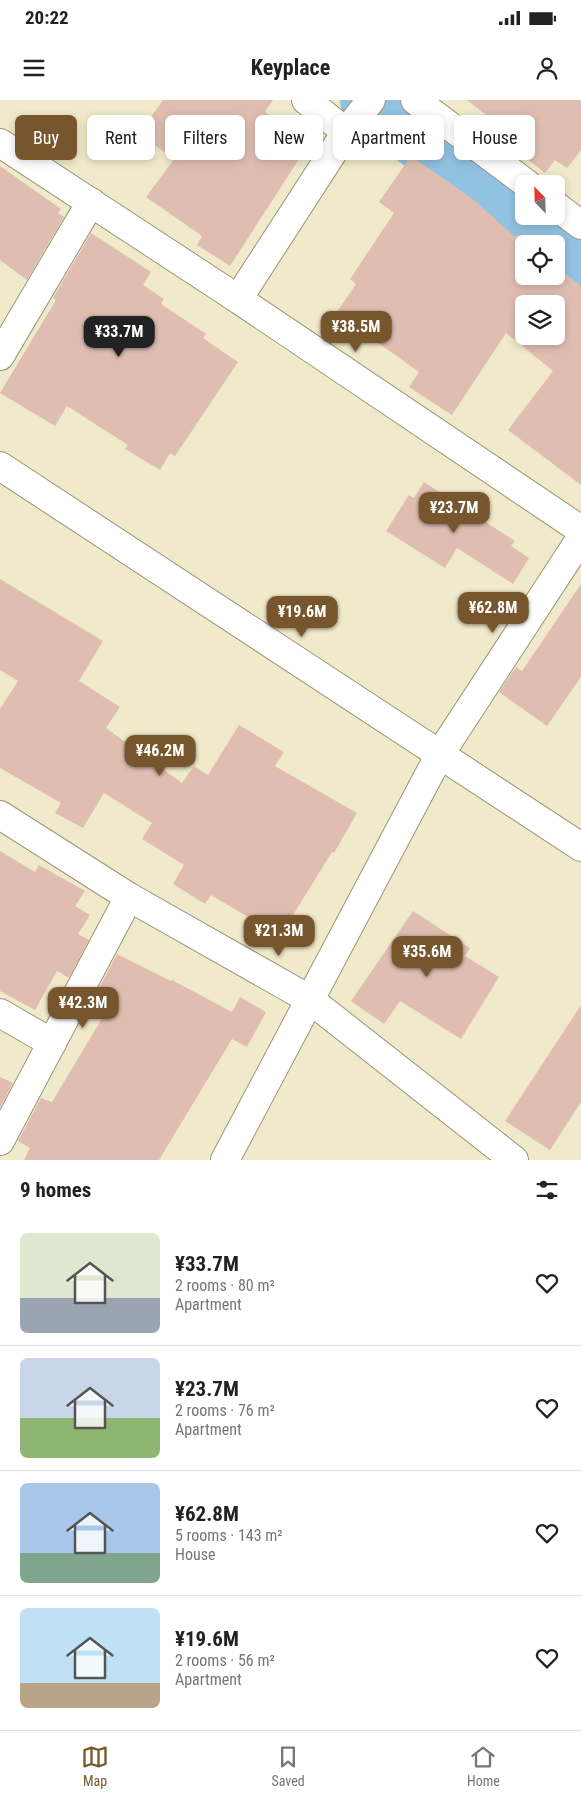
<!DOCTYPE html>
<html lang="en">
<head>
<meta charset="utf-8">
<style>
	body { margin:0; font-family:"Roboto Condensed",sans-serif; background:#f2f2f2; color:#222; height:100vh; display:flex; flex-direction:column; font-size:19px; white-space:nowrap }
	* { box-sizing:border-box; margin:0 }
	p { font-size:16px; color:#767676 }
	.icon { flex:none; width:28px; height:28px; fill:none; stroke:currentColor; stroke-width:2; stroke-linecap:round; stroke-linejoin:round }
	.map { position:relative; height:1060px; overflow:hidden }
	.side { display:flex; flex-direction:column; background:#fff; flex:1 }
	.side>* { flex:none }
	.guide { position:absolute; left:15px; top:15px; width:551px; height:45px; display:flex; gap:10px }
	.needle { width:32px; rotate:337deg }
	.buttons { position:absolute; left:515px; top:75px; display:grid; gap:10px }
	.buttons a { display:grid; place-items:center; width:50px; height:50px; border-radius:8px; background:#fff; box-shadow:0 2px 8px #0003; font-size:25px }
	.price { position:absolute; translate:-50% -42px; padding:0 11px; border-radius:10px; background:#77562d; color:#fff; font-size:16px; line-height:32px; filter:drop-shadow(0 1px 2px #0008) }
	.price::after { content:''; position:absolute; left:50%; top:30px; width:15px; height:11px; margin-left:-8px; background:inherit; clip-path:polygon(0 0,100% 0,50% 100%) }
	.price.active { background:#222; color:#fff }
	ul { padding:0; list-style:none }
	li { display:flex; align-items:center; gap:15px; height:125px; padding:0 20px }
	li+li { border-top:1px solid #e0e0e0 }
	li span { display:grid; place-items:center; flex:none; width:140px; height:100px; border-radius:8px; color:#555 }
	li>.icon { margin-inline-start:auto }
	span .icon { width:60px; height:60px; fill:#fffc; stroke-width:1 }
	li b { font-size:21px }
	h2 { display:flex; justify-content:space-between; align-items:center; height:60px; padding:0 20px; font-size:21px }
	.chip { padding:0 18px; border-radius:8px; background:#fff; box-shadow:0 2px 8px #0003; font-size:18px; line-height:45px }
	.chip.active { background:#77562d; color:#fff }
	.status { display:flex; justify-content:space-between; align-items:center; height:35px; padding:0 25px; background:#fff; direction:ltr }
	.status svg { height:14px; fill:currentColor }
	header { display:flex; justify-content:space-between; align-items:center; height:65px; padding:0 20px; background:#fff; font-size:22px; font-weight:700 }
	.tabs { display:flex; justify-content:space-around; align-items:center; height:70px; border-top:1px solid #e0e0e0; background:#fff; font-size:14px; color:#767676 }
	.tabs a { display:grid; justify-items:center; gap:2px }
	.tabs .active { color:#77562d }
	.map>svg:first-child { display:block }
	.lines { fill:none; stroke-linecap:round; stroke-linejoin:round }
	.river { stroke:#91c2e2; stroke-width:66 }
	.building { fill:#dfbeb1; fill-rule:evenodd }
	.minor-casing { stroke:#9b9477; stroke-width:30 }
	.tertiary-casing { stroke:#9b9477; stroke-width:30 }
	.minor { stroke:#fff; stroke-width:28 }
	.tertiary { stroke:#fff; stroke-width:28 }
</style>
</head>
<body>
<div class="status"><b>20:22</b><svg viewBox="0 0 49 12"><path d="M0 12V9h3v3zM5 12V6h3v6zM10 12V3h3v9zM15 12V0h3v12zM26 1h20v11H26zM47 4h2v5h-2z"/></svg></div>
<header><svg class="icon" aria-label="menu" viewBox="0 0 24 24"><path d="M4 6h16M4 12h16M4 18h16"/></svg>Keyplace<svg class="icon" aria-label="person" viewBox="0 0 24 24"><circle cx="12" cy="8" r="4"/><path d="M4 21q1-7 8-7t8 7"/></svg></header>
<div class="map">
<svg width="581" height="1060" viewBox="0 0 581 1060">
	<rect width="100%" height="100%" fill="#f0eaca"/>
	<g class="lines">
		<g class="river">
			<polyline points="373,0 524,116"/>
			<polyline points="525,116 581,159"/>
		</g>
	</g>
	<g class="building">
		<polygon points="163,0 273,0 265,12 309,41 299,55 301,56 230,166 197,145 202,136 146,97 174,59 139,34"/>
		<polygon points="467,0 581,0 581,50 567,68 555,60 545,73 512,47 518,40"/>
		<path d="M411,56L474,100L515,137L517,135L527,144H524V176H556V166L581,186V385L508,330L553,271L506,233L452,315L409,287L419,272L367,235L359,246L328,225L356,184L350,179L394,113L379,102ZM524,204H556V236H524Z"/>
		<polygon points="0,66 61,109 58,113 64,117 27,180 0,160"/>
		<polygon points="91,133 151,172 143,185 164,199 161,204 206,234 203,238 238,262 175,356 170,353 160,370 125,349 128,345 67,306 55,326 0,293 56,200 53,198"/>
		<polygon points="424,382 515,441 511,446 529,458 513,484 457,448 445,468 386,431 409,395 414,398"/>
		<polygon points="0,479 103,541 79,581 120,607 106,628 182,683 194,666 208,675 239,625 284,652 275,666 357,713 334,753 332,752 280,836 211,795 205,804 173,784 184,765 142,739 152,723 104,693 83,728 55,713 61,703 0,668 0,609 18,581 0,570"/>
		<polygon points="581,484 581,577 547,626 499,592 516,567 522,571"/>
		<polygon points="0,751 35,772 39,765 85,791 75,806 90,815 78,834 89,840 69,878 57,871 35,910 0,891"/>
		<polygon points="413,811 470,848 465,856 499,877 461,939 400,901 384,924 351,901"/>
		<polygon points="117,854 171,881 172,880 232,912 240,897 266,912 247,947 232,939 159,1060 24,1060 30,1048 18,1041 41,998 52,1002 113,900 97,892"/>
		<polygon points="581,905 581,1002 550,1050 505,1021"/>
		<polygon points="0,977 13,983 0,1008"/>
	</g>
	<g class="lines">
		<defs>
			<g id="minor">
				<polyline points="306,0 346,32"/>
				<polyline points="371,0 346,32 238,199 581,430"/>
				<polyline points="415,0 527,84"/>
				<polyline points="0,43 238,199"/>
				<polyline points="556,106 581,125"/>
				<polyline points="0,256 91,102"/>
				<polyline points="440,654 581,438"/>
				<polyline points="0,715 129,797 309,899 514,1060"/>
				<polyline points="0,913 52,943"/>
				<polyline points="0,1041 129,797"/>
			</g>
			<g id="tertiary">
				<polyline points="0,366 581,747"/>
				<polyline points="225,1060 440,654"/>
			</g>
		</defs>
		<use href="#minor" class="minor-casing"/>
		<use href="#tertiary" class="tertiary-casing"/>
		<use href="#minor" class="minor"/>
		<use href="#tertiary" class="tertiary"/>
	</g>
</svg>
<div class="buttons">
<a><svg class="needle" viewBox="-14 -14 28 28"><path d="M0-13l5 13h-10z" fill="#e53935"/><path d="M0 13l5-13h-10z" fill="#767676"/></svg></a>
<a><svg class="icon" aria-label="locate" viewBox="0 0 24 24"><circle cx="12" cy="12" r="6"/><path d="M12 2v4M12 18v4M2 12h4M18 12h4"/></svg></a>
<a><svg class="icon" aria-label="layers" viewBox="0 0 24 24"><path d="M12 4l9 5-9 5-9-5zM3 14l9 5 9-5"/></svg></a>
</div>
<b class="price" style="left:356px;top:253px">¥38.5M</b>
<b class="price active" style="left:119px;top:258px">¥33.7M</b>
<b class="price" style="left:454px;top:434px">¥23.7M</b>
<b class="price" style="left:493px;top:534px">¥62.8M</b>
<b class="price" style="left:302px;top:538px">¥19.6M</b>
<b class="price" style="left:160px;top:677px">¥46.2M</b>
<b class="price" style="left:279px;top:857px">¥21.3M</b>
<b class="price" style="left:427px;top:878px">¥35.6M</b>
<b class="price" style="left:83px;top:929px">¥42.3M</b>
<div class="guide">
<a class="chip active">Buy</a>
<a class="chip">Rent</a>
<a class="chip">Filters</a>
<a class="chip">New</a>
<a class="chip">Apartment</a>
<a class="chip">House</a>
</div>
</div>
<section class="side">
<h2>9 homes<svg class="icon" aria-label="filters" viewBox="0 0 24 24"><path d="M4 7h16M4 17h16"/><circle cx="9" cy="7" r="2"/><circle cx="15" cy="17" r="2"/></svg></h2>
<ul>
<li><span style="background:linear-gradient(#dfe7d0 65%,#9aa5b1 0)"><svg class="icon" aria-label="home" viewBox="0 0 24 24"><path d="M3 11l9-7 9 7M6 9v11h12V9"/></svg></span><div><b>¥33.7M</b><p>2 rooms · 80 m²</p><p>Apartment</p></div><svg class="icon" aria-label="heart" viewBox="0 0 24 24"><path d="M12 20l-8-8c-3-5 5-10 8-4 3-6 11-1 8 4z"/></svg></li>
<li><span style="background:linear-gradient(#c9d6e8 60%,#8fb573 0)"><svg class="icon" aria-label="home" viewBox="0 0 24 24"><path d="M3 11l9-7 9 7M6 9v11h12V9"/></svg></span><div><b>¥23.7M</b><p>2 rooms · 76 m²</p><p>Apartment</p></div><svg class="icon" aria-label="heart" viewBox="0 0 24 24"><path d="M12 20l-8-8c-3-5 5-10 8-4 3-6 11-1 8 4z"/></svg></li>
<li><span style="background:linear-gradient(#a9c7e8 70%,#7fa58c 0)"><svg class="icon" aria-label="home" viewBox="0 0 24 24"><path d="M3 11l9-7 9 7M6 9v11h12V9"/></svg></span><div><b>¥62.8M</b><p>5 rooms · 143 m²</p><p>House</p></div><svg class="icon" aria-label="heart" viewBox="0 0 24 24"><path d="M12 20l-8-8c-3-5 5-10 8-4 3-6 11-1 8 4z"/></svg></li>
<li><span style="background:linear-gradient(#bfe0f5 75%,#b9a48a 0)"><svg class="icon" aria-label="home" viewBox="0 0 24 24"><path d="M3 11l9-7 9 7M6 9v11h12V9"/></svg></span><div><b>¥19.6M</b><p>2 rooms · 56 m²</p><p>Apartment</p></div><svg class="icon" aria-label="heart" viewBox="0 0 24 24"><path d="M12 20l-8-8c-3-5 5-10 8-4 3-6 11-1 8 4z"/></svg></li>
</ul>
</section>
<nav class="tabs">
<a class="active"><svg class="icon" aria-label="map" viewBox="0 0 24 24"><path d="M3 6l6-2 6 2 6-2v14l-6 2-6-2-6 2zM9 4v14M15 6v14"/></svg>Map</a>
<a><svg class="icon" aria-label="saved" viewBox="0 0 24 24"><path d="M7 4h10v16l-5-4-5 4z"/></svg>Saved</a>
<a><svg class="icon" aria-label="home" viewBox="0 0 24 24"><path d="M3 11l9-7 9 7M6 9v11h12V9"/></svg>Home</a>
</nav>
</body>
</html>
